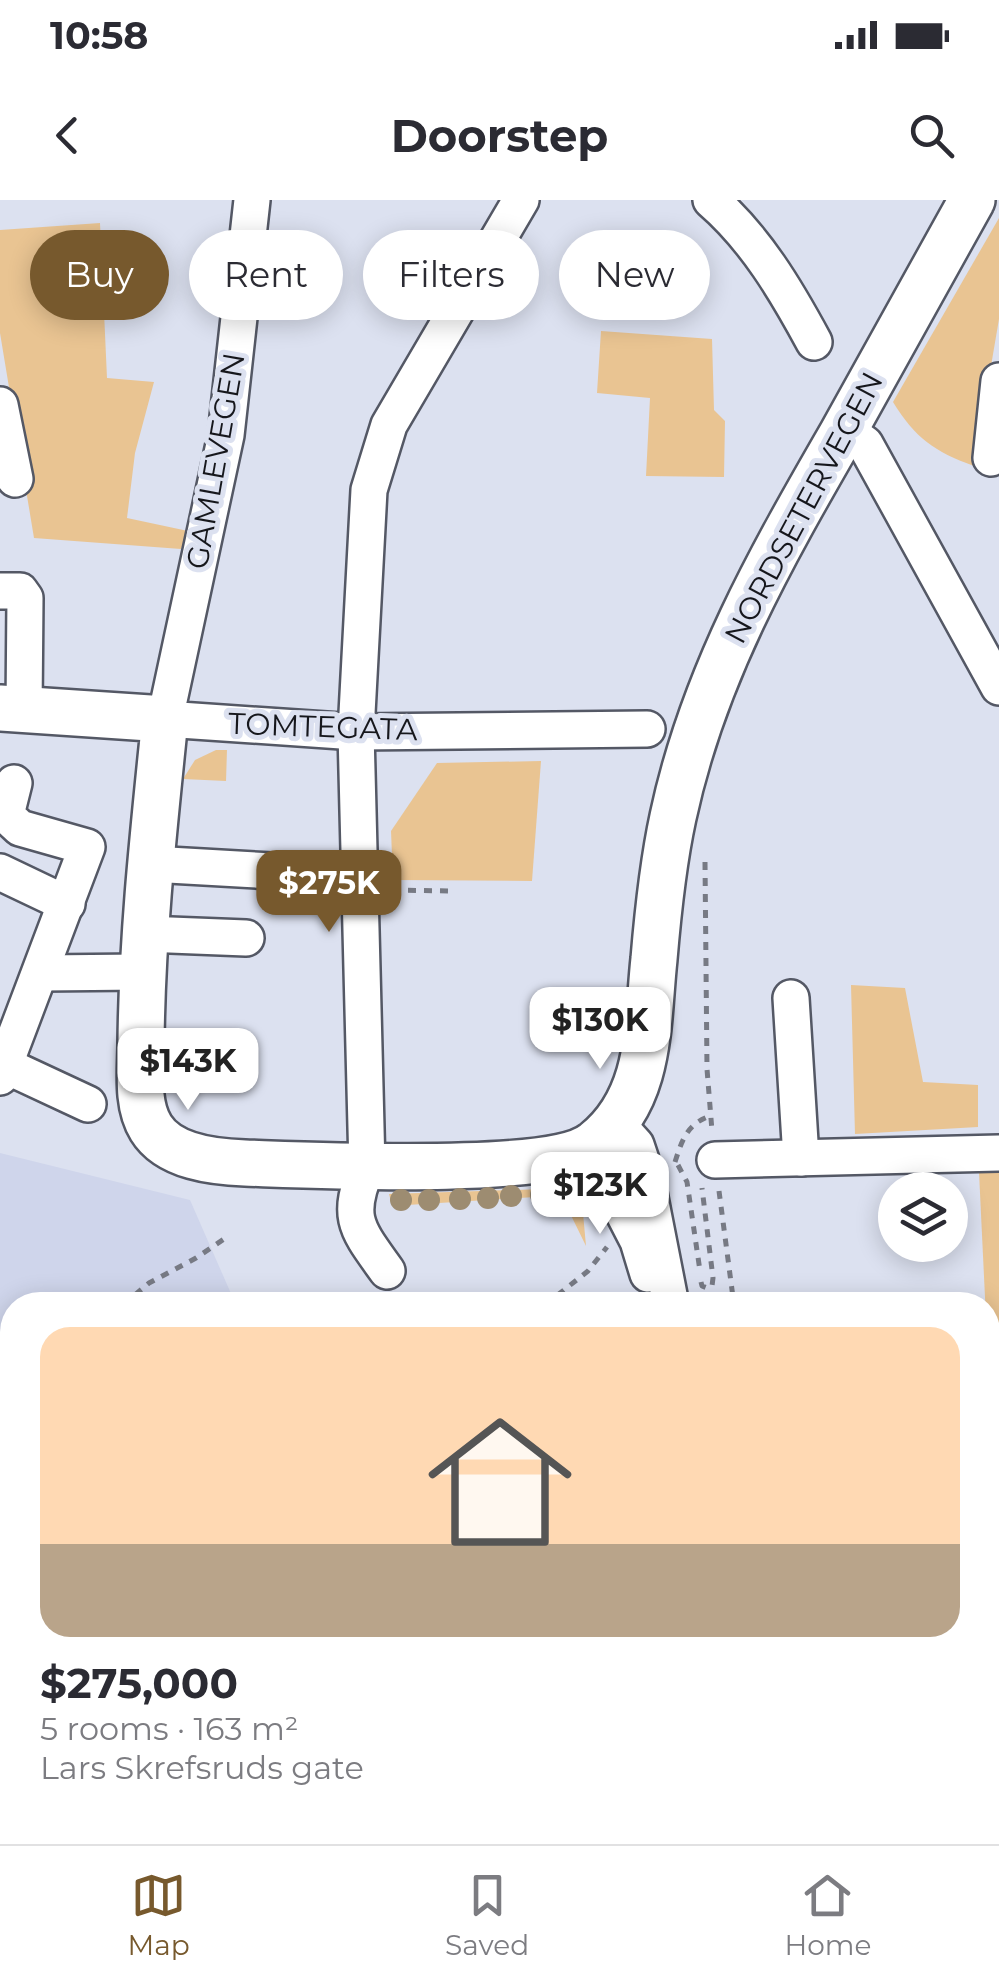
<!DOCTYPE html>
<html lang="en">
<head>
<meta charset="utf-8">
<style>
	body { margin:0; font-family:Montserrat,sans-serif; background:#f2f2f3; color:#2b2b33; height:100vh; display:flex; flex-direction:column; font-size:38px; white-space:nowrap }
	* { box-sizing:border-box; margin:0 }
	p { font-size:32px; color:#7c7c81 }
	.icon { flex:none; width:55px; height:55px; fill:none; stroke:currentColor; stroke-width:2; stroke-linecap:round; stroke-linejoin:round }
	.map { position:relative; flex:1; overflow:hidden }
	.side { position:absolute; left:0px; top:1092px; width:1000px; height:552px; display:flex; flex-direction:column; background:#fff; border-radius:40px 40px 0 0; box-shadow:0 5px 25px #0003 }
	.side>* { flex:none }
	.banner { position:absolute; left:30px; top:30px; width:940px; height:90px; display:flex; gap:20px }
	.controls { position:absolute; left:878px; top:972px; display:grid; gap:20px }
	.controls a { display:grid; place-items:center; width:90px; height:90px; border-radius:50%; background:#fff; box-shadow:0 5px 25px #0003; font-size:50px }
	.price { position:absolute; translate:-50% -85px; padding:0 22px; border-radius:20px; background:#fff; color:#222; font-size:32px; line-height:65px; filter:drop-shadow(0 2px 5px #0008) }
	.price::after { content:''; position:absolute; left:50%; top:60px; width:30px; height:22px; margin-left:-15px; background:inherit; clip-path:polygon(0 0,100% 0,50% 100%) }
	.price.current { background:#77592d; color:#fff }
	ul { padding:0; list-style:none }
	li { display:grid; align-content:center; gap:20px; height:530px; padding:0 40px }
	li span { display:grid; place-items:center; height:310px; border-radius:30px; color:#555 }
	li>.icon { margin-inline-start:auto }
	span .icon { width:180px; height:180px; fill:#fffc; stroke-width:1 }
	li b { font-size:42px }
	.tag { padding:0 35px; border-radius:45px; background:#fff; box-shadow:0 5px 25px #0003; font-size:35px; line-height:90px }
	.tag.current { background:#77592d; color:#fff }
	.status { display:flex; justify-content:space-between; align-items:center; height:70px; padding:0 50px; background:#fff; direction:ltr }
	.status svg { height:28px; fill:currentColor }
	header { display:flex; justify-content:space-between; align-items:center; height:130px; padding:0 40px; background:#fff; font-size:45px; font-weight:700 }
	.menu { display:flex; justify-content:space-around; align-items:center; height:140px; border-top:2px solid #e1e1e2; background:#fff; font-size:28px; color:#7c7c81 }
	.menu a { display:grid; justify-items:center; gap:5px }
	.menu .current { color:#77592d }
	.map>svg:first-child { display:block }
	.built { fill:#cfd5eb }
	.green { fill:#e9c492 }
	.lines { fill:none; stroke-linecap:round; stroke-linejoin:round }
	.minor-casing { stroke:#545865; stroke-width:40 }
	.major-casing { stroke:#545865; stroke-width:50 }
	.path { stroke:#777a84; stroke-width:5; stroke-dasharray:8 8; stroke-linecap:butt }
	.minor { stroke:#fff; stroke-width:35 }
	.major { stroke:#fff; stroke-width:45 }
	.tree { fill:#9d8c71 }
	.labels { text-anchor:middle; stroke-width:10; stroke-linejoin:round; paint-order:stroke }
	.street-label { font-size:30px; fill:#16171c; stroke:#dce1f0 }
</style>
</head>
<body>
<div class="status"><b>10:58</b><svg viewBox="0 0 49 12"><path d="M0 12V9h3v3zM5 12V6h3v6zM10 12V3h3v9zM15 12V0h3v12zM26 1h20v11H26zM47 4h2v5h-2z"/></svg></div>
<header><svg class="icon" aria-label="back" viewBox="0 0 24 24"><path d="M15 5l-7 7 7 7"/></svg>Doorstep<svg class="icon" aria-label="search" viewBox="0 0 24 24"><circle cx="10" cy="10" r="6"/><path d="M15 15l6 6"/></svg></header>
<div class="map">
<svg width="999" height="1644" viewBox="0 0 999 1644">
	<rect width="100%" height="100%" fill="#dce1f0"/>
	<polygon class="built" points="0,953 190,1000 236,1105 12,1105 12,1214 0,1214"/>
	<g class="green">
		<path d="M999,18V119L974,266C935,252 915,238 893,202Z"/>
		<polygon points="100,23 107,178 154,182 135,253 127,318 188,331 181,349 34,338 0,133 0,30"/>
		<polygon points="601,131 712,139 714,210 725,221 724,277 646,276 650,198 597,193"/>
		<polygon points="216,550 227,550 226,581 183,579 195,560"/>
		<polygon points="541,561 532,681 393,680 391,631 437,563"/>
		<polygon points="851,785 905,788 923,882 978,885 978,927 855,934"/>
		<polygon points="979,972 999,973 999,1161 988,1160"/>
		<polygon points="544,989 571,992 582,1002 586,1046 563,999 535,997 392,1006 389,994"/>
		<polygon points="988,1585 999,1599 999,1644 919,1644 907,1633 988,1632"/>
	</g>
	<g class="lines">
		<defs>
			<g id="minor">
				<polyline points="252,0 226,235 165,519 356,532 647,529"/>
				<path d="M711,0C755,38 786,90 814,142"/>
				<polyline points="0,205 15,279"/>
				<polyline points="844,229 865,244 999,487"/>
				<polyline points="991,258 999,181"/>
				<polyline points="0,391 20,391 25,398 24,510"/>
				<polyline points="151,664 272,671"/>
				<polyline points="0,672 67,704"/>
				<polyline points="145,734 246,738"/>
				<polyline points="42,773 142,772"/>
				<polyline points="791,798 801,958"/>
				<polyline points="0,863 88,904"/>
				<polyline points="0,877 87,647 20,628 6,615 14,583"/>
				<polyline points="617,924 636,945 645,972 671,1105"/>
				<polyline points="590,948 638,1041 648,1074"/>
				<polyline points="715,960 999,953"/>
				<path d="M387,1071C357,1029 345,1018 367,967L356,532L369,290L389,225L521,0"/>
				<polyline points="0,1350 12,1352"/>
				<polyline points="0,1498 12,1498"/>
				<polyline points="0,1622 12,1620"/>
				<polyline points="250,1632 252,1644"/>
				<polyline points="58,1644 58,1632"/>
				<polyline points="473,1644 492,1632"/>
				<polyline points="800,1644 807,1632"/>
			</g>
			<path id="major" d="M0,508L165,519C154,627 142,735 141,843C141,870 136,904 151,928C169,957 214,962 245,963C308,965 554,977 595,943C652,898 647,824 654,759C658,711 663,663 673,617C703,476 771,357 842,234C886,156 929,78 972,0"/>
		</defs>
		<use href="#minor" class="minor-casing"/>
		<use href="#major" class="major-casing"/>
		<g class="path">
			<polyline points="705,662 707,869 712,931"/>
			<polyline points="392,690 454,691"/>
			<path d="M675,962C682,940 687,924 710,916"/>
			<polyline points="678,965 687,982 700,1071"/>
			<polyline points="719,991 734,1105"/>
			<polyline points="701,1082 702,1086 707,1088 712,1086 713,1078 702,988"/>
			<polyline points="123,1105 149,1083 196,1058 227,1037"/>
			<polyline points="545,1105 588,1071 607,1047"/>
			<polyline points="988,1617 999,1623"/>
			<polyline points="988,1624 999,1634"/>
			<polyline points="731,1644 735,1632"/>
			<polyline points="846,1644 854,1632"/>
		</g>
		<use href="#minor" class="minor"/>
		<use href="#major" class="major"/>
	</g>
	<g class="tree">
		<circle cx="541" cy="995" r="11"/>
		<circle cx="511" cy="996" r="11"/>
		<circle cx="488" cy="998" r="11"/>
		<circle cx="460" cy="999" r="11"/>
		<circle cx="401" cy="1000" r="11"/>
		<circle cx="429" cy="1000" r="11"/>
	</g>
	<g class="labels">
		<g class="street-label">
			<text transform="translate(216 261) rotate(-80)" y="10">GAMLEVEGEN</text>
			<text transform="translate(804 308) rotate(-62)" y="10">NORDSETERVEGEN</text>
			<text transform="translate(323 527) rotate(2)" y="10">TOMTEGATA</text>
		</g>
	</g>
</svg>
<div class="controls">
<a><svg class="icon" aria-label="layers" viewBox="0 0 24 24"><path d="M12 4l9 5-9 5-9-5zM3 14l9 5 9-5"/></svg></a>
</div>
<b class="price current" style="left:329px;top:735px">$275K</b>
<b class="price" style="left:600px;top:872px">$130K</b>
<b class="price" style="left:188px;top:913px">$143K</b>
<b class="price" style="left:600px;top:1037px">$123K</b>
<div class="banner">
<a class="tag current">Buy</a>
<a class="tag">Rent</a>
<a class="tag">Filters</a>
<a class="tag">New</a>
</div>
<section class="side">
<ul>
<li><span style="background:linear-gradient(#ffd9b3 70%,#b9a48a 0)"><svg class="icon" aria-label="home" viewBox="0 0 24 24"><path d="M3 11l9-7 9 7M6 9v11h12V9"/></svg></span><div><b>$275,000</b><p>5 rooms · 163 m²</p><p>Lars Skrefsruds gate</p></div></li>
</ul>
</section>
</div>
<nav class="menu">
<a class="current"><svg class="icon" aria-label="map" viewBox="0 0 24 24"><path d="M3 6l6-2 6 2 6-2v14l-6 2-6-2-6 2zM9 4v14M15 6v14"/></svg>Map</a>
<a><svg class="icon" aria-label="saved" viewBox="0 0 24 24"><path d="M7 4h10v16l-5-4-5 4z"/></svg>Saved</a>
<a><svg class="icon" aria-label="home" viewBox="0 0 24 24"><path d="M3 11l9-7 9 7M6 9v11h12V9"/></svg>Home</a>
</nav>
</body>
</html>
